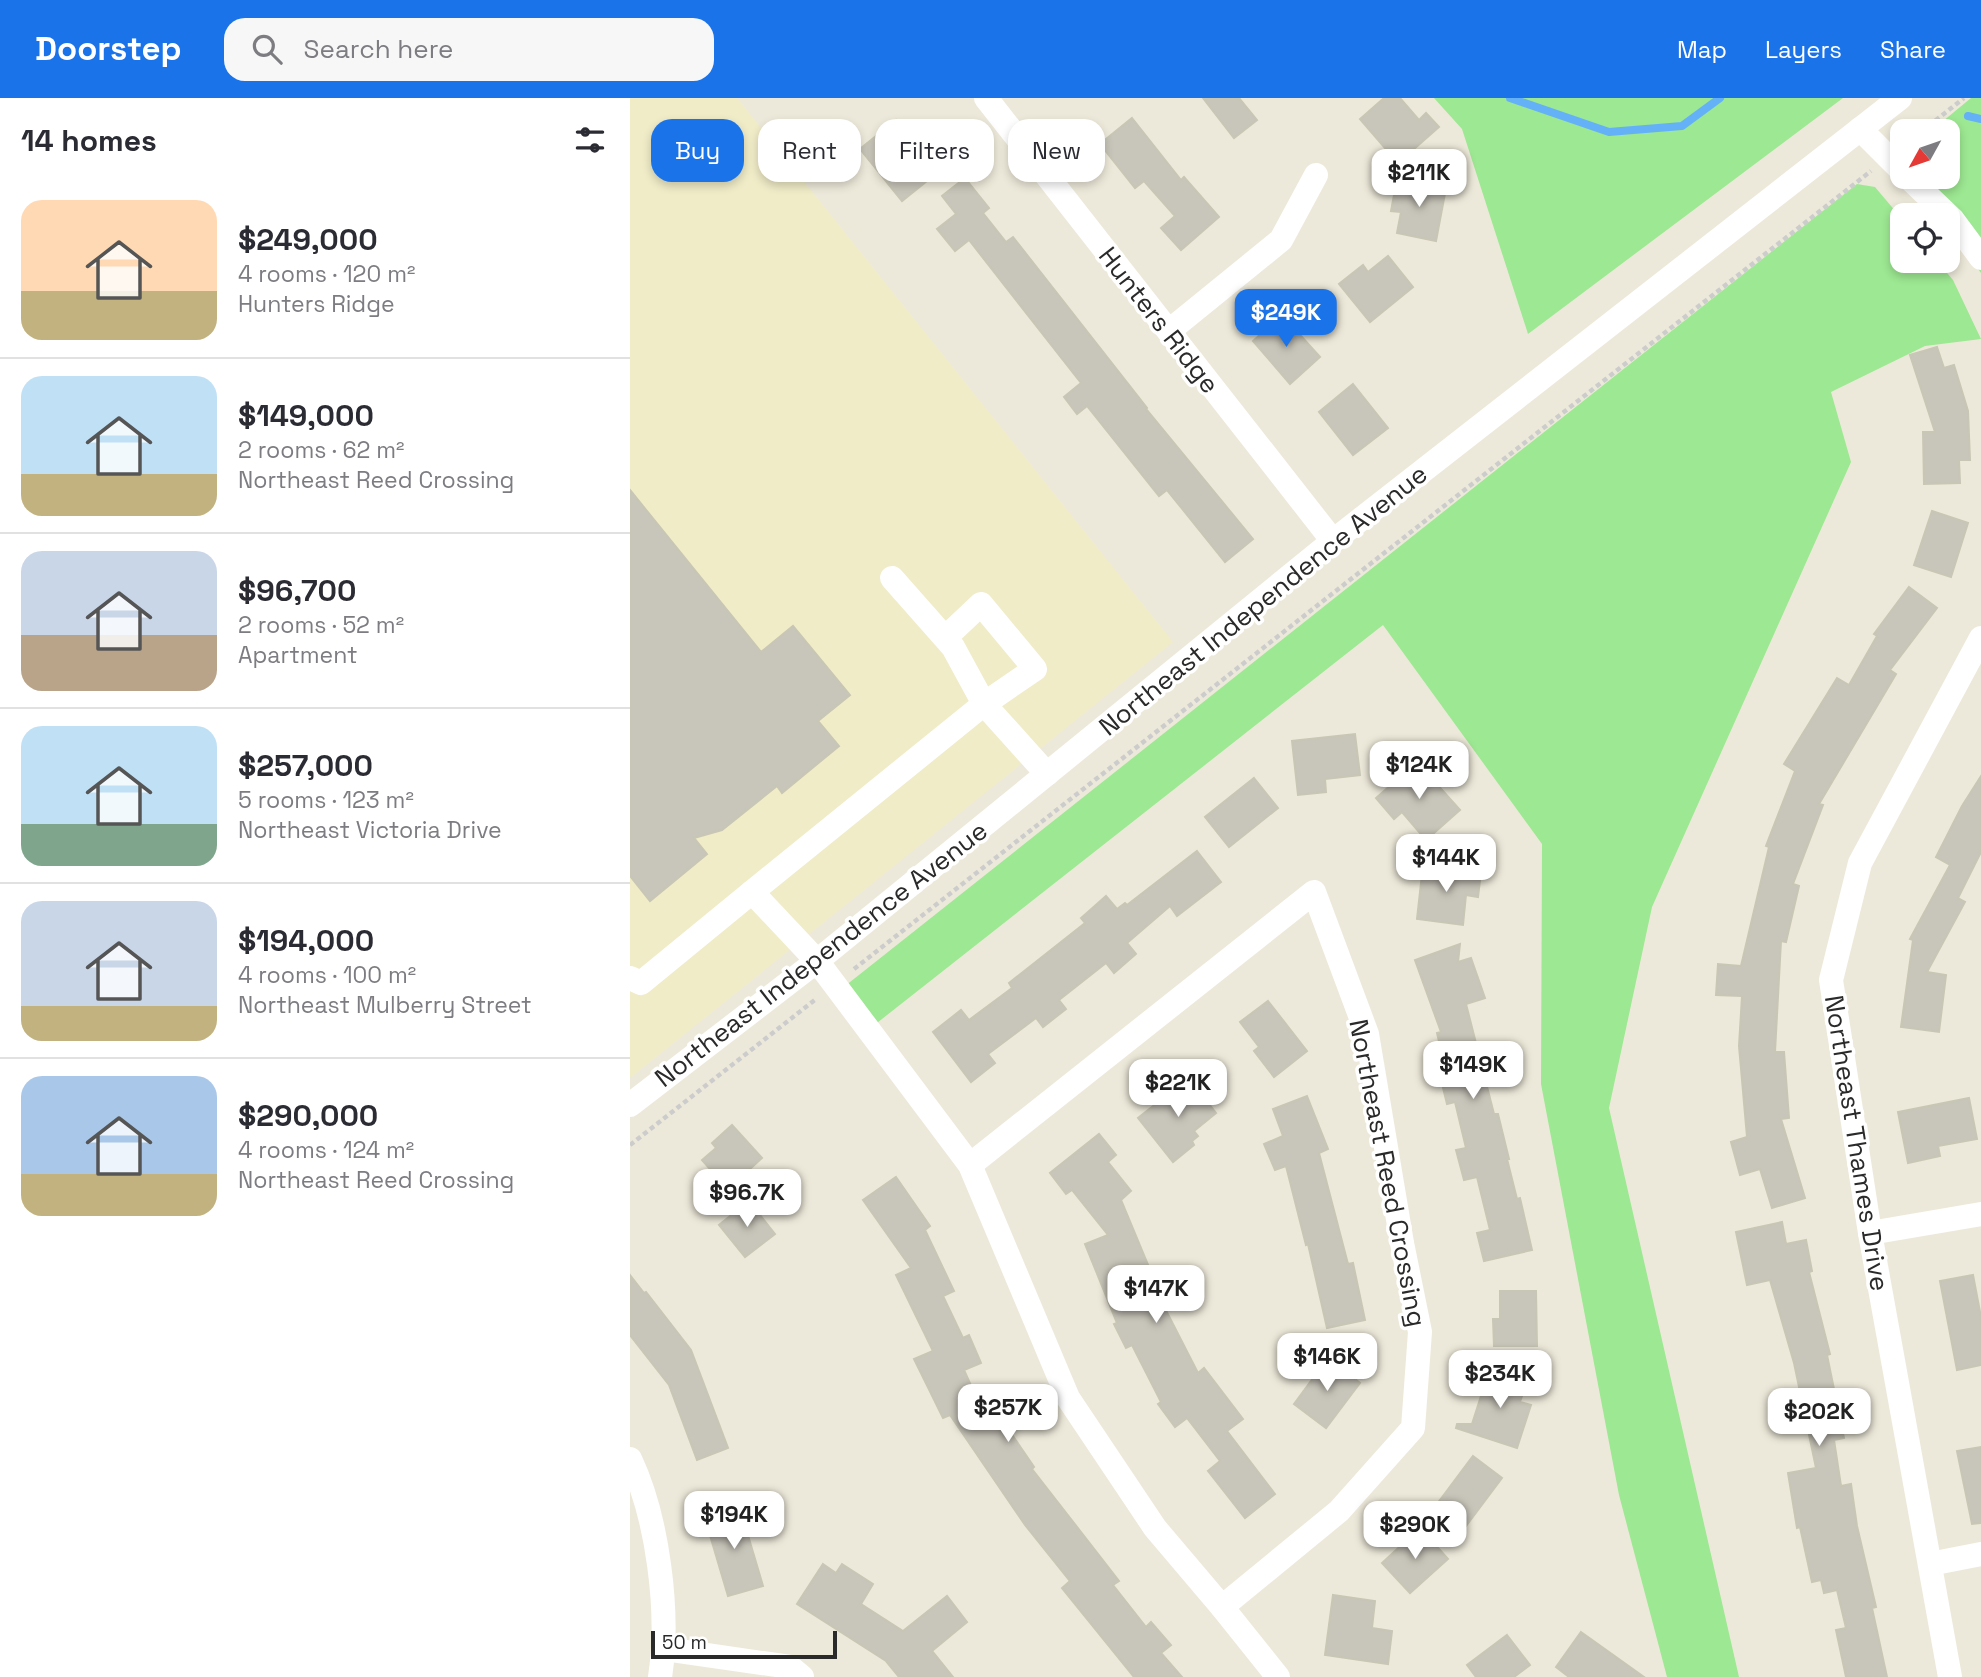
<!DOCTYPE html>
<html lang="en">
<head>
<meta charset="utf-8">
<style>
	body { margin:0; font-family:"Space Grotesk",sans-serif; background:#f7f7f7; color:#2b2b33; height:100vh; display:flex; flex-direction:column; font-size:26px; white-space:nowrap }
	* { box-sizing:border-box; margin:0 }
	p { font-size:23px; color:#7c7c81 }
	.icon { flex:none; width:38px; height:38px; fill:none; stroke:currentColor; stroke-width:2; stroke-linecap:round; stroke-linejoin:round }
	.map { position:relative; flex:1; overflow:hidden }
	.side { display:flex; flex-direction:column; background:#fff; width:630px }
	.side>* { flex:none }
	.top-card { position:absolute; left:21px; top:21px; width:665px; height:63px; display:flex; gap:14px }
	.needle { width:46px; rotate:230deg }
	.tools { position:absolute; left:1260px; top:21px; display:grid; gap:14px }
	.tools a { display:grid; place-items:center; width:70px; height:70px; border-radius:14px; background:#fff; box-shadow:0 4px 10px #0003; font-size:35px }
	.scale { position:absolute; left:21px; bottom:18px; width:186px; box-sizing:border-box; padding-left:7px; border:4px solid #2a2a2a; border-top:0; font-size:19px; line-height:24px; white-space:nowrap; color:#2a2a2a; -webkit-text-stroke:5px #fff; paint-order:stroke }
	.price { position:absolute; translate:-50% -60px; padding:0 16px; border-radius:14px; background:#fff; color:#222; font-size:23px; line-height:46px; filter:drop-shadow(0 2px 4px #0008) }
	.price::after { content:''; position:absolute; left:50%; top:42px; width:21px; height:16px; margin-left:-10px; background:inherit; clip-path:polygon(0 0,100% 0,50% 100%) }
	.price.on { background:#1a73e8; color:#fff }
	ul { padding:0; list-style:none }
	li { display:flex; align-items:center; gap:21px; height:175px; padding:0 21px }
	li+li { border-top:2px solid #e1e1e2 }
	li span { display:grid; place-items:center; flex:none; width:196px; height:140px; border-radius:21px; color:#555 }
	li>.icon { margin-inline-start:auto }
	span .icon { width:84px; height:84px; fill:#fffc; stroke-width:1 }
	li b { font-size:30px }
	h2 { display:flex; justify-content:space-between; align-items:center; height:84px; padding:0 21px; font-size:30px }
	.tag { padding:0 24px; border-radius:21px; background:#fff; box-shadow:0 4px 10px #0003; font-size:24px; line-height:63px }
	.tag.on { background:#1a73e8; color:#fff }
	header { display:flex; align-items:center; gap:42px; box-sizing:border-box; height:98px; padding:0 35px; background:#1a73e8; color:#fff }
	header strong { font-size:33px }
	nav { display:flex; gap:38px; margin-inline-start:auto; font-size:24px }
	.search { width:490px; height:63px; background:#f7f7f7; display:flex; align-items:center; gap:18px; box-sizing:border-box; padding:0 24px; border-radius:21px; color:#7c7c81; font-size:26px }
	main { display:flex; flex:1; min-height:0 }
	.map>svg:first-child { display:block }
	.education { fill:#f0ecc8 }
	.green { fill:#9de892 }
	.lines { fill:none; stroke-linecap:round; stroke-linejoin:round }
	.stream { stroke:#65b1f8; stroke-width:8 }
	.building { fill:#c8c5ba; stroke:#c8c6b4; stroke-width:2 }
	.path { stroke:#ccc; stroke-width:4.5; stroke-dasharray:5 3.5; stroke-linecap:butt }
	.minor { stroke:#fff; stroke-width:24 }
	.labels { text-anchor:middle; stroke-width:7; stroke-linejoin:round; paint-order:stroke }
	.street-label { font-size:26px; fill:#2a2a2a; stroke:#fff }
</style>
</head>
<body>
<header>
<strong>Doorstep</strong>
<div class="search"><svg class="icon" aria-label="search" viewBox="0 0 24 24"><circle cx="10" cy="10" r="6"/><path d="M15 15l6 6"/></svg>Search here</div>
<nav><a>Map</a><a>Layers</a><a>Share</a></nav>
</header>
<main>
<section class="side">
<h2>14 homes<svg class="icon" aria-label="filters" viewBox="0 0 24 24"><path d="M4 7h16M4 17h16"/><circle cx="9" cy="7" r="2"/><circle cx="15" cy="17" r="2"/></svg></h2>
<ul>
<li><span style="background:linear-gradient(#ffd9b3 65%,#c2b280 0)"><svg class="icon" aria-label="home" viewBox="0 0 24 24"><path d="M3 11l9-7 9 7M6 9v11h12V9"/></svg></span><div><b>$249,000</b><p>4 rooms · 120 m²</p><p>Hunters Ridge</p></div></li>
<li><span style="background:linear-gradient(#bfe0f5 70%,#c2b280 0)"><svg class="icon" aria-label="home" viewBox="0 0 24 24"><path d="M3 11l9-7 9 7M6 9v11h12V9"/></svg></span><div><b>$149,000</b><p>2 rooms · 62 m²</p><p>Northeast Reed Crossing</p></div></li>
<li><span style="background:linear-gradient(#c9d6e8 60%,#b9a48a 0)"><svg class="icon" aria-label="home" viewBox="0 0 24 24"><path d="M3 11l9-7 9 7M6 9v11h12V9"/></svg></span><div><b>$96,700</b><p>2 rooms · 52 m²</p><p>Apartment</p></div></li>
<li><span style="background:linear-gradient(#bfe0f5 70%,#7fa58c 0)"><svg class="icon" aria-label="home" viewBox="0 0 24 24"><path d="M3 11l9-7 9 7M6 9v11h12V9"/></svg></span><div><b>$257,000</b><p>5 rooms · 123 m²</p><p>Northeast Victoria Drive</p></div></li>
<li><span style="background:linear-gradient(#c9d6e8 75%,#c2b280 0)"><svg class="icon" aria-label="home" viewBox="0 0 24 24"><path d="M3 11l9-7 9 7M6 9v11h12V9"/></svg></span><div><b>$194,000</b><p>4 rooms · 100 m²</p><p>Northeast Mulberry Street</p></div></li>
<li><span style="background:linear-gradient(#a9c7e8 70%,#c2b280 0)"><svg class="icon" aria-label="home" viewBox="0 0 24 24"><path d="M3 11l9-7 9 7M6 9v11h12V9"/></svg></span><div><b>$290,000</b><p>4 rooms · 124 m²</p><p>Northeast Reed Crossing</p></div></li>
</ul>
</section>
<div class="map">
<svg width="1351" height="1579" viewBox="0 0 1351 1579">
	<rect width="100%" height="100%" fill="#ede9da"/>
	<polygon class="education" points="0,0 107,0 543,544 0,980"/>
	<g class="green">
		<polygon points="804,0 1213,0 898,236 832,31"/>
		<polygon points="1341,0 1351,0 1351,175 1282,79 1318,79 1318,33 1301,33"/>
		<polygon points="1227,86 1245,89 1272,121 1272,163 1307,163 1323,182 1351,241 1295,248 1201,294 1221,364 1022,809 979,1010 1109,1579 1037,1579 989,1397 911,986 912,746 753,527 238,932 215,888"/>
	</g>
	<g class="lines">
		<g class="stream">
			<polyline points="880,0 979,34 1052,28 1090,0"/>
			<polyline points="1338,18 1351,21"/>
		</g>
	</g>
	<g class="building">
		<polygon points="573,0 609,0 627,22 604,40"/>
		<polygon points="754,0 770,0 789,22 796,15 809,29 768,65 730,21"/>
		<polygon points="502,20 551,82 554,79 589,119 551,152 531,130 545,118 514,83 505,90 470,46"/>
		<polygon points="266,22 308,74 272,103 230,51"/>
		<polygon points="335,80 359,110 353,115 376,144 383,139 517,310 516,311 623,441 595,464 537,392 529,398 457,308 447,316 434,299 451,285 339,142 325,153 307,131 326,116 312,98"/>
		<polygon points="767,81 816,90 806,143 767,135 771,114 761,113"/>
		<polygon points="758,158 783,189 740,224 709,186 733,167 738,174"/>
		<polygon points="652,217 690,259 660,286 623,243"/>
		<polygon points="1307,249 1314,270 1324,267 1338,313 1340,362 1329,362 1330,385 1294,386 1293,334 1305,334 1280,257"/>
		<polygon points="723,286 758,330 723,357 689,314"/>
		<polygon points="0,392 131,554 163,528 220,597 188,623 209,648 152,695 147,688 92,732 64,740 77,756 20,803 0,778"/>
		<polygon points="1302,413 1338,425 1321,479 1284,467"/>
		<polygon points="1279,489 1307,510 1260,572 1266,576 1189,706 1193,707 1163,786 1169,788 1156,844 1151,843 1145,954 1154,954 1159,1020 1151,1021 1175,1100 1142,1110 1130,1071 1110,1077 1101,1044 1117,1039 1109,948 1112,898 1086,897 1088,866 1111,868 1139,749 1136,748 1165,673 1154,666 1207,580 1219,587 1247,538 1244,536"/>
		<polygon points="725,636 730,677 695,681 696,694 668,697 662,643"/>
		<polygon points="787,664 830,712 796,742 772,714 764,721 746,700"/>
		<polygon points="1351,678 1351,754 1328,800 1335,804 1297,874 1316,877 1309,934 1271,929 1283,842 1280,841 1320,767 1306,759 1332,708"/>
		<polygon points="624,680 648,710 599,749 575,719"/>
		<polygon points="567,753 591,784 547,818 540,808 497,845 506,856 484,875 476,865 429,902 436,911 413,929 406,920 358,956 365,965 341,984 303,934 331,912 339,922 382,890 379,885 455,825 451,820 476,798 487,811 495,805 497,807"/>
		<polygon points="793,767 851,774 848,799 836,797 833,827 787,821"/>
		<polygon points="830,846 828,864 841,860 855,900 836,906 864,1016 868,1016 879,1061 877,1061 887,1101 890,1100 902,1152 854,1163 847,1135 860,1132 847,1079 834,1082 826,1052 836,1050 825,1004 817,1006 805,957 812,956 807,935 811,934 785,862"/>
		<polygon points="638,903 677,953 644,979 624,953 629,949 610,924"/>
		<polygon points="559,980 586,1015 564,1033 568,1038 562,1043 564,1047 543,1064 508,1020"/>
		<polygon points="677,998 698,1051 689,1055 718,1166 723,1165 735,1222 697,1230 678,1146 676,1147 656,1068 645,1072 634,1046 653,1038 643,1011"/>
		<polygon points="1339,1000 1347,1041 1308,1048 1310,1058 1278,1065 1268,1014"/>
		<polygon points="102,1027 132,1060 98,1091 72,1062 86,1050 82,1045"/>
		<polygon points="469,1036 486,1057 478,1064 501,1093 491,1102 526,1186 523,1187 568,1275 574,1270 613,1321 597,1333 645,1396 615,1420 578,1373 590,1363 557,1320 545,1329 528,1306 531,1304 502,1247 496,1250 484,1226 487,1225 455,1146 478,1137 442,1092 436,1096 420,1075"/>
		<polygon points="266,1079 300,1128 295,1132 324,1193 313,1198 333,1240 339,1237 351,1265 334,1272 360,1330 372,1322 404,1369 402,1371 489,1483 483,1487 516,1529 521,1524 541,1547 531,1555 552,1579 504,1579 432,1490 440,1483 395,1427 320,1317 313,1320 284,1261 303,1253 266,1177 281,1170 233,1102"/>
		<polygon points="119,1103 145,1136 115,1159 89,1127"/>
		<polygon points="1152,1124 1156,1146 1176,1142 1182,1173 1179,1174 1200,1256 1197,1257 1214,1340 1204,1342 1211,1388 1221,1386 1227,1428 1246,1509 1242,1510 1257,1579 1216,1579 1206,1532 1216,1530 1207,1492 1194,1495 1191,1482 1182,1484 1170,1429 1167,1430 1158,1375 1186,1370 1164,1265 1140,1182 1117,1187 1106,1134"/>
		<polygon points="0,1177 14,1195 16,1194 61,1252 98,1350 67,1362 39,1287 0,1237"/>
		<polygon points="1343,1177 1351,1219 1351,1267 1327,1272 1310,1183"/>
		<polygon points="870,1193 906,1193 907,1248 864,1248 863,1221 870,1221"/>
		<polygon points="698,1260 730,1285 696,1330 664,1306"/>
		<polygon points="860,1270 897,1283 890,1304 901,1307 887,1350 826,1330 827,1326 842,1326"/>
		<polygon points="1351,1349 1351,1425 1342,1426 1327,1353"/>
		<polygon points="843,1358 872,1380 836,1428 807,1406"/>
		<polygon points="109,1407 133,1488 98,1498 74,1417"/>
		<polygon points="790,1430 818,1461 780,1495 752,1465"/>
		<polygon points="193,1466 206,1475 212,1466 243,1486 231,1506 273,1533 317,1498 337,1524 302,1553 323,1579 269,1579 256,1563 167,1506"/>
		<polygon points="703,1497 745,1503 742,1530 762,1533 758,1566 695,1557"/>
		<polygon points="951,1534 1014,1579 939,1579 926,1569"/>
		<polygon points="877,1537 900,1567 884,1579 846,1579 837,1567"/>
	</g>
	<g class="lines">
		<g class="path">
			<polyline points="1292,33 1334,0"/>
			<polyline points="224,871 1241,73"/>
			<polyline points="0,1047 186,901"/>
		</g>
		<g class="minor">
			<polyline points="356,0 703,443"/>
			<polyline points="1230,31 1272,73"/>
			<polyline points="1278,79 1323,122 1351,160"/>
			<polyline points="539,233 651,142 686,77"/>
			<polyline points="262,480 315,540 323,549 354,606 405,571 351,506 315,540"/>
			<polyline points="122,794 354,606 417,676"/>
			<polyline points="0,880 11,885 122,794 187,863 340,1067 438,1300 525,1430 592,1509 648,1579"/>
			<polyline points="0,1007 187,863 703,443 1270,0"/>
			<polyline points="340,1067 684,794 737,936 772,1145 790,1234 783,1330 709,1413 592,1509"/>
			<polyline points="1240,1135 1351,1116"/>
			<path d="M0,1361C28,1420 40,1515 30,1579"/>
			<polyline points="1300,1466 1351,1456"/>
			<polyline points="35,1551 160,1569 172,1579"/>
			<polyline points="1320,1579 1240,1135 1201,882 1230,765 1351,540"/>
		</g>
	</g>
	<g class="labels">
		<g class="street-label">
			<text transform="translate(529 222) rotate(52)" y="9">Hunters Ridge</text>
			<text transform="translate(633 502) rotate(-39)" y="9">Northeast Independence Avenue</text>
			<text transform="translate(191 856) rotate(-38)" y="9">Northeast Independence Avenue</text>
			<text transform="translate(1227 1045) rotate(81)" y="9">Northeast Thames Drive</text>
			<text transform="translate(758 1075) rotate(79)" y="9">Northeast Reed Crossing</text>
		</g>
	</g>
</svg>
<div class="tools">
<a><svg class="needle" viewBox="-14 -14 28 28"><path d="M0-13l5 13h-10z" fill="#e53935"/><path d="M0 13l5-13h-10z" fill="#7c7c81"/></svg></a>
<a><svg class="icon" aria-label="locate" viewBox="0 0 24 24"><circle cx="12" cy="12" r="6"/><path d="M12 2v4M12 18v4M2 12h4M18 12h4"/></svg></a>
</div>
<div class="scale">50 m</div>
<b class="price" style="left:789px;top:111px">$211K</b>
<b class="price on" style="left:656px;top:251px">$249K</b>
<b class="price" style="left:789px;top:703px">$124K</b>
<b class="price" style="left:816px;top:796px">$144K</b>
<b class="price" style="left:843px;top:1003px">$149K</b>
<b class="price" style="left:548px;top:1021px">$221K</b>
<b class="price" style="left:117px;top:1131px">$96.7K</b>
<b class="price" style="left:526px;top:1227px">$147K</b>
<b class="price" style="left:697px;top:1295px">$146K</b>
<b class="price" style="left:870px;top:1312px">$234K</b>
<b class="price" style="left:378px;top:1346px">$257K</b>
<b class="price" style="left:1189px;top:1350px">$202K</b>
<b class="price" style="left:104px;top:1453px">$194K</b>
<b class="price" style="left:785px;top:1463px">$290K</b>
<div class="top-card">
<a class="tag on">Buy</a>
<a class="tag">Rent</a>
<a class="tag">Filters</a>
<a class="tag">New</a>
</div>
</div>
</main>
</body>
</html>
